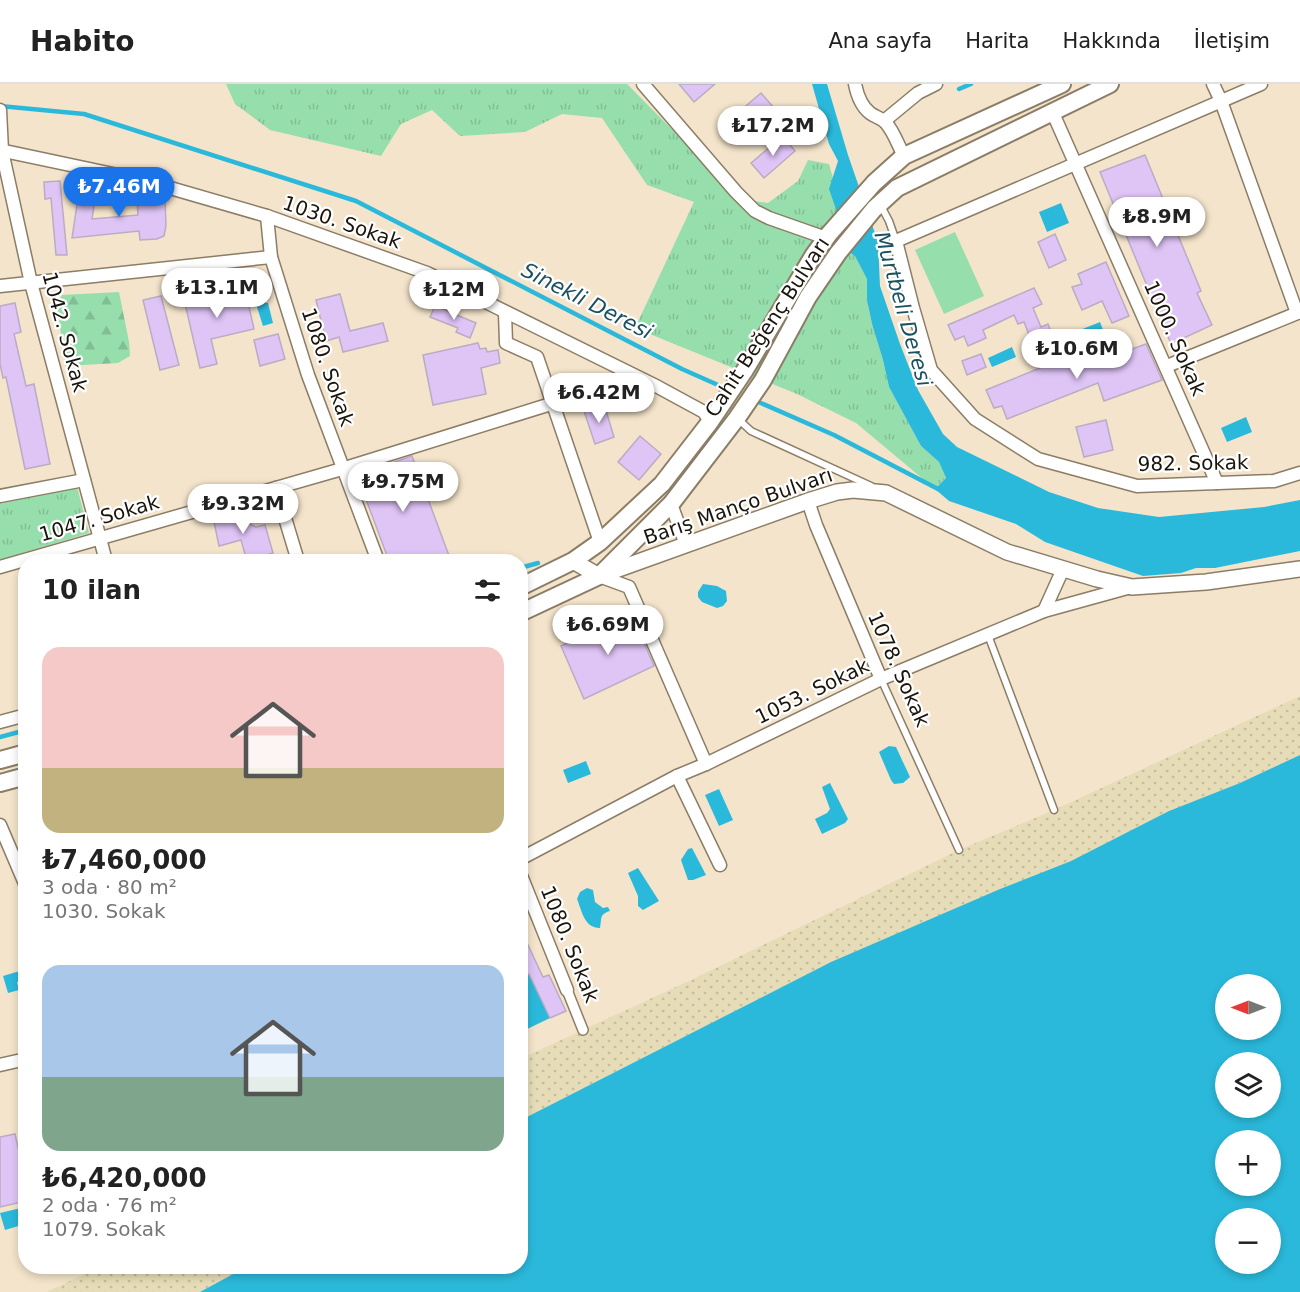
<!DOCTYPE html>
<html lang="tr">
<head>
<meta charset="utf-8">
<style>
	body { margin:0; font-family:"DejaVu Sans",sans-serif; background:#f2f2f2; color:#222; height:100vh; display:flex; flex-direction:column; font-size:22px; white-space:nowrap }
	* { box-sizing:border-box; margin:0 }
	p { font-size:20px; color:#767676 }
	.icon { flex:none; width:33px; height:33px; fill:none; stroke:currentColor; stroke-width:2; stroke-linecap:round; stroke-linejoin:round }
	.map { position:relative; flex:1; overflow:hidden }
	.sheet { position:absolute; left:18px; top:470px; width:510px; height:720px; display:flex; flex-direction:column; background:#fff; border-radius:24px; box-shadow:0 3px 9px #0003 }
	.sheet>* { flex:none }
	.needle { width:39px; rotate:270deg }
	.buttons { position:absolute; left:1215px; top:890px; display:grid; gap:12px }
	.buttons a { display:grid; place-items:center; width:66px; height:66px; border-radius:50%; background:#fff; box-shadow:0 3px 9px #0003; font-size:30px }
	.price { position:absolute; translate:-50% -51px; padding:0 14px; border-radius:21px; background:#fff; color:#222; font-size:20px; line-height:39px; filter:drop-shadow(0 2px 3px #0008) }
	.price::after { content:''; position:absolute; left:50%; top:36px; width:18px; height:14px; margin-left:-9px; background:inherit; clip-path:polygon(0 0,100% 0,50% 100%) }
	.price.selected { background:#1a73e8; color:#fff }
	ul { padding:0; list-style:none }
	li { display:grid; align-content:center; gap:12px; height:318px; padding:0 24px }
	li span { display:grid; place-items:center; height:186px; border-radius:18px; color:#555 }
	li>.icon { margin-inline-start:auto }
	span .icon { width:108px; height:108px; fill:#fffc; stroke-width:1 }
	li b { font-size:26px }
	h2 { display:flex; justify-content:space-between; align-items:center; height:72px; padding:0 24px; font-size:26px }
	header { display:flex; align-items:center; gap:36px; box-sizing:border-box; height:84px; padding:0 30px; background:#fff; border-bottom:2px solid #e0e0e0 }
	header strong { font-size:28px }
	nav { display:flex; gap:33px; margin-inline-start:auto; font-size:21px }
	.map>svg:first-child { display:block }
	.grass { fill:url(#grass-tufts) }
	.forest { fill:url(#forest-firs) }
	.sand { fill:url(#sand-dots) }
	.park { fill:#97dead }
	.water { fill:#2bb9db; fill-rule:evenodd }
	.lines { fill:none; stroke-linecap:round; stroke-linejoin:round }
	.stream { stroke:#2bb9db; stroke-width:4.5 }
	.building { fill:#dfc4f6; stroke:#b9acc4; stroke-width:1.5 }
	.service-casing { stroke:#8b7d66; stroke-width:9 }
	.pedestrian-casing { stroke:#8b7d66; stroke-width:12 }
	.minor-casing { stroke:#8b7d66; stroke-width:15 }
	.tertiary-casing { stroke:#8b7d66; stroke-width:18 }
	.secondary-casing { stroke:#8b7d66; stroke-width:20 }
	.service { stroke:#fff; stroke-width:6 }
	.pedestrian { stroke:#fff; stroke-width:9 }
	.minor { stroke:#fff; stroke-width:12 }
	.tertiary { stroke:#fff; stroke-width:15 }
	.secondary { stroke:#fff; stroke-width:16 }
	.labels { text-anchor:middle; stroke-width:4.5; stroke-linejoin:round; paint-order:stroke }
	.street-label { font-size:20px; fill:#1a150c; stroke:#fff }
	.water-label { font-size:21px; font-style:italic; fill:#1a5160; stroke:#fff }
</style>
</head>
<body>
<header>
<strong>Habito</strong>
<nav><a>Ana sayfa</a><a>Harita</a><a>Hakkında</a><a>İletişim</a></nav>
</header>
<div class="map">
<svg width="1300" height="1208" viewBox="0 0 1300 1208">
	<defs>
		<pattern id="grass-tufts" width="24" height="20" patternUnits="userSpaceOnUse" patternTransform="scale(1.5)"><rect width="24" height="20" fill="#97dead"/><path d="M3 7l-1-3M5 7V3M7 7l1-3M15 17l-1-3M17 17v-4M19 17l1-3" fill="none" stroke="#82be94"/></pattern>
		<pattern id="forest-firs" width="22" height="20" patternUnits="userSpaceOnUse" patternTransform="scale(1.5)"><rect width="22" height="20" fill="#97dead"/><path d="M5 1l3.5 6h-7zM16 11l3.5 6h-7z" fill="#82be94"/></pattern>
		<pattern id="sand-dots" width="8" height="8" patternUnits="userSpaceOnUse" patternTransform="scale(1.5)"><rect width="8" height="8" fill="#e6ddb8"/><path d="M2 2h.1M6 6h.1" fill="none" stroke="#c5bd9d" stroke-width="1.8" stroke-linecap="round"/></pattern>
	</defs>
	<rect width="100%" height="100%" fill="#f4e4cb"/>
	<g class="grass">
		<polygon points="226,0 627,0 741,115 768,119 798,97 808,76 829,80 855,172 867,195 867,216 872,240 883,276 889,303 921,362 939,378 946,394 935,405 856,339 797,310 635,244 694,118 647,101 602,34 562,30 525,48 460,52 432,26 401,40 381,72 270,46 235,20"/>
		<polygon points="77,403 89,449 0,476 0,418"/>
	</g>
	<polygon class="forest" points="119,208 129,258 130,272 118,279 65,282 57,219 62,211"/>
	<g class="sand">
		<polygon points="1300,612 1300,671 1240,699 1169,727 1071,777 1000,805 831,878 521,1036 520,975 691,896 959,766 1054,726"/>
		<polygon points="102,1182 248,1182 200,1208 46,1208"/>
	</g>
	<polygon class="park" points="955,148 984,212 944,230 915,166"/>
	<g class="water">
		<polygon points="812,0 827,0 848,71 878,158 880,202 900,260 918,306 943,350 957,363 1049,408 1098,424 1159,433 1264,423 1300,416 1300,467 1215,484 1196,484 1181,489 1143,492 1045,458 1016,440 949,417 935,405 946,394 939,378 921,362 889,303 883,276 872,240 867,216 867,195 855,172 851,169 829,105 838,77 829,60"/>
		<polygon points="1061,119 1069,139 1047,148 1039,128"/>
		<polygon points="262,218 268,219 273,239 263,242 257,223 261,221"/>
		<polygon points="1100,238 1109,261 1098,265 1095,257 1070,266 1065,252"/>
		<polygon points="1012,263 1016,273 992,283 988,274"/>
		<polygon points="1246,333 1252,348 1227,358 1221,344"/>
		<polygon points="703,500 717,502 726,507 727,517 723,522 717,524 702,518 698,513 698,508"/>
		<polygon points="889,662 896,663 910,693 903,699 894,700 891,696 879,668"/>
		<path d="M1300,671V1208H200L248,1182H520L521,1036L831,878L1000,805L1071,777L1169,727L1240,699ZM1226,900H1270V945H1226ZM1226,978H1270V1023H1226ZM1226,1056H1270V1101H1226ZM1226,1134H1270V1179H1226Z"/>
		<polygon points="586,677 591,690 568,699 563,686"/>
		<polygon points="830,699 848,735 845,739 822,750 815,735 827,729 830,725 822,703"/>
		<polygon points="719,705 733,736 719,742 705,711"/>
		<polygon points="692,764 706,791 693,796 688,796 681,776 688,765"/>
		<polygon points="638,784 659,817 643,826 638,822 638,812 628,789"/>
		<path d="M587,804L593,806L595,818L603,824L608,823L610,827C599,830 602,835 600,844C584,844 582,827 577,815L580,808Z"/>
		<polygon points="23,886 25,896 17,898 19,906 8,909 3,892"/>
		<polygon points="530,889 550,934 521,948 521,894"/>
		<polygon points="25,1123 25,1140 5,1146 0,1129"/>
	</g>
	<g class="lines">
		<g class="stream">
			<polyline points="959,5 971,0"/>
			<polyline points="0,22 84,30 356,117 682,285 727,305"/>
			<polyline points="754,316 834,351 938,405"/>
			<polyline points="520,484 538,479"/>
			<polyline points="0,653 26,646"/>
		</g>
	</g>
	<g class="building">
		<polygon points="679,0 715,0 694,18"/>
		<polygon points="761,9 774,24 732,60 719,45"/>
		<polygon points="783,52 795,67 764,94 751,79"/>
		<polygon points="1145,71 1201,207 1197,209 1212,241 1171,260 1100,88"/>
		<polygon points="60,97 67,171 56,171 51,114 45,115 44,98"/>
		<polygon points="80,101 97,103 92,135 138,131 137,116 165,115 166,142 164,152 157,155 140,156 139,147 72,154"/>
		<polygon points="1055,150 1066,176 1049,184 1038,158"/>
		<polygon points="1106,178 1129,232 1112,239 1102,217 1082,226 1072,203 1082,200 1078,190"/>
		<polygon points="244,201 254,245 211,255 217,280 200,284 183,211 200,207 201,211"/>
		<polygon points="1034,204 1042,220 1033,224 1041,243 1048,240 1053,254 1033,261 1024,238 1018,240 1014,231 983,246 986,254 968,262 964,252 955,256 948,241"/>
		<polygon points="340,210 350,247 383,239 388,257 343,268 339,253 326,257 316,216"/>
		<polygon points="161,212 179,281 160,286 143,216"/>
		<polygon points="15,219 21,248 14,250 26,302 34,300 50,380 25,385 6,293 3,294 0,280 0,222"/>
		<polygon points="435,222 476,239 470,254 456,248 458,244 430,233"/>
		<polygon points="278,250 285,275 260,282 254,256"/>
		<polygon points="478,259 480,265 486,264 487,268 498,266 500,279 481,284 486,310 433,321 423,271"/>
		<polygon points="1146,260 1162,296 1104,317 1098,299 1007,335 1002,322 994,324 986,306 1067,273 1070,282 1107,268 1110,273"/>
		<polygon points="981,270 986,283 967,291 962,277"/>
		<polygon points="604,320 614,353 595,360 584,327"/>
		<polygon points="1106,336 1113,366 1084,373 1076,343"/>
		<polygon points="640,352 661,370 639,396 618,378"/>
		<polygon points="412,372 451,477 389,477 357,391"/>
		<polygon points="237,427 239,435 256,443 265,441 273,469 247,477 241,456 219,462 213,433"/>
		<polygon points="631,529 654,582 584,615 561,562 595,547 593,543 608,536 609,539"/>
		<polygon points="520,844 543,893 549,891 566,927 550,934 529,890 520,894"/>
		<polygon points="15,1050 26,1099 26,1117 0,1123 0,1053"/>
	</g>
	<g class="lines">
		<defs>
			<g id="service">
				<polyline points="881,122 889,137 896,157"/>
				<polyline points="739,336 751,347 871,402"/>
				<polyline points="988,551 1054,726"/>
				<polyline points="881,595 959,766"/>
			</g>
			<polyline id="pedestrian" points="567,906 583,946"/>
			<g id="minor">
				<polyline points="643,0 736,108 755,127 769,134 826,154"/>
				<path d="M855,0C857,10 861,22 870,29C875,33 882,34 886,39C894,48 898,61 904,72"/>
				<polyline points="1213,0 1221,17 1297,229"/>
				<polyline points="1261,0 896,157 913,224 931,286 975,335 1038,375 1137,402 1274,397 1300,389"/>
				<polyline points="0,26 2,67 31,199 106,477"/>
				<polyline points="1052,27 1217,399"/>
				<polyline points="884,37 918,9 936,0"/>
				<polyline points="0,66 146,97 267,132 427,189 658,303 704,328 710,338"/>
				<polyline points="267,132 271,173 308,291 378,477"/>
				<polyline points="0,202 271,173"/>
				<polyline points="505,229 506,259 537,273 600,458"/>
				<polyline points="1167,282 1300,228"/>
				<polyline points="276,404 298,477"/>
				<polyline points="0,412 84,396"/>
				<polyline points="808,417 816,441 881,595"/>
				<polyline points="671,420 686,461"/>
				<polyline points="0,483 342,385 554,319"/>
				<polyline points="599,492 629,503 706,680"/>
				<polyline points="1044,527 1063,485"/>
				<polyline points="0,638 26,631"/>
				<polyline points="677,692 720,781"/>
				<polyline points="0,741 26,802"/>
				<polyline points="520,775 677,692 706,680 881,595 1044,527 1131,503"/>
				<polyline points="520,789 567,906"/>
				<polyline points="0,981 26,975"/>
			</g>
			<polyline id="tertiary" points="573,477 599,492 808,417 837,408 853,406 886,409 1007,468 1097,495 1132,503 1206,498 1300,485"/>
			<g id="secondary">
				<polyline points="520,503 573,477 600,458 662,400 710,338 745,286 813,172 829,150 874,99 904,72 1062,0"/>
				<polyline points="520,529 599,492 671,420 737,334 763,296 808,213 838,169 874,125 897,104 1110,0"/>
				<polyline points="0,676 26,669"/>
				<polyline points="0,699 26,692"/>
			</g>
		</defs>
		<use href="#service" class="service-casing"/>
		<use href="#pedestrian" class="pedestrian-casing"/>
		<use href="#minor" class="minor-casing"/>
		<use href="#tertiary" class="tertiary-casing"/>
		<use href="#secondary" class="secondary-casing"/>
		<use href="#service" class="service"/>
		<use href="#pedestrian" class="pedestrian"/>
		<use href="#minor" class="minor"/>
		<use href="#tertiary" class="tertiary"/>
		<use href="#secondary" class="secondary"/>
	</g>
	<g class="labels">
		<g class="street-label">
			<text transform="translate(342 138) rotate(19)" y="7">1030. Sokak</text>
			<text transform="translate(767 243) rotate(-57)" y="7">Cahit Beğenç Bulvarı</text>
			<text transform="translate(65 248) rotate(75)" y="7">1042. Sokak</text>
			<text transform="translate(1175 254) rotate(66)" y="7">1000. Sokak</text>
			<text transform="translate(328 283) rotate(71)" y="7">1080. Sokak</text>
			<text transform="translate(1193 379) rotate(-1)" y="7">982. Sokak</text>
			<text transform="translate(738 422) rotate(-19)" y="7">Barış Manço Bulvarı</text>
			<text transform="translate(99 434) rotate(-16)" y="7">1047. Sokak</text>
			<text transform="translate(899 585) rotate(66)" y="7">1078. Sokak</text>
			<text transform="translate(812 607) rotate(-26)" y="7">1053. Sokak</text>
			<text transform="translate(570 860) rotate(68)" y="7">1080. Sokak</text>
		</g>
		<g class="water-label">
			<text transform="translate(587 217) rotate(27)" y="7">Sinekli Deresi</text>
			<text transform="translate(903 225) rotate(74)" y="7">Murtbeli Deresi</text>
		</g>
	</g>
</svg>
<div class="buttons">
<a><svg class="needle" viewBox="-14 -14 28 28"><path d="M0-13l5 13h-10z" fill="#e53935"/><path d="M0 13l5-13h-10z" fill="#767676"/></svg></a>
<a><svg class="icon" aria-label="layers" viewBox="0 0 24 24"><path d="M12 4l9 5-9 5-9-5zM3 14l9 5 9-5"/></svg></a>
<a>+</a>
<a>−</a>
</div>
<b class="price" style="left:773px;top:73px">₺17.2M</b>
<b class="price selected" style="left:119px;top:134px">₺7.46M</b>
<b class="price" style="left:1157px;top:164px">₺8.9M</b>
<b class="price" style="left:217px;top:235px">₺13.1M</b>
<b class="price" style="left:454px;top:237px">₺12M</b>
<b class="price" style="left:1077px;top:296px">₺10.6M</b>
<b class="price" style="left:599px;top:340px">₺6.42M</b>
<b class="price" style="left:403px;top:429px">₺9.75M</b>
<b class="price" style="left:243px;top:451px">₺9.32M</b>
<b class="price" style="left:608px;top:572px">₺6.69M</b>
<section class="sheet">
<h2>10 ilan<svg class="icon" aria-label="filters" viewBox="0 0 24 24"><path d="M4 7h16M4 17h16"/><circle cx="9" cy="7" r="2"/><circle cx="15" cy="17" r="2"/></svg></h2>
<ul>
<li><span style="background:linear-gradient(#f6c9c9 65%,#c2b280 0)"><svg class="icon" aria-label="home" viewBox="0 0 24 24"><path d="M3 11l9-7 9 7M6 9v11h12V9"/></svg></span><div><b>₺7,460,000</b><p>3 oda · 80 m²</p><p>1030. Sokak</p></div></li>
<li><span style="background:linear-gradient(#a9c7e8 60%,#7fa58c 0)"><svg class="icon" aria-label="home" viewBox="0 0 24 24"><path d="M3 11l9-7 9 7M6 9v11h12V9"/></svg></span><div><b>₺6,420,000</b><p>2 oda · 76 m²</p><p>1079. Sokak</p></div></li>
</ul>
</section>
</div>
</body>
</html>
